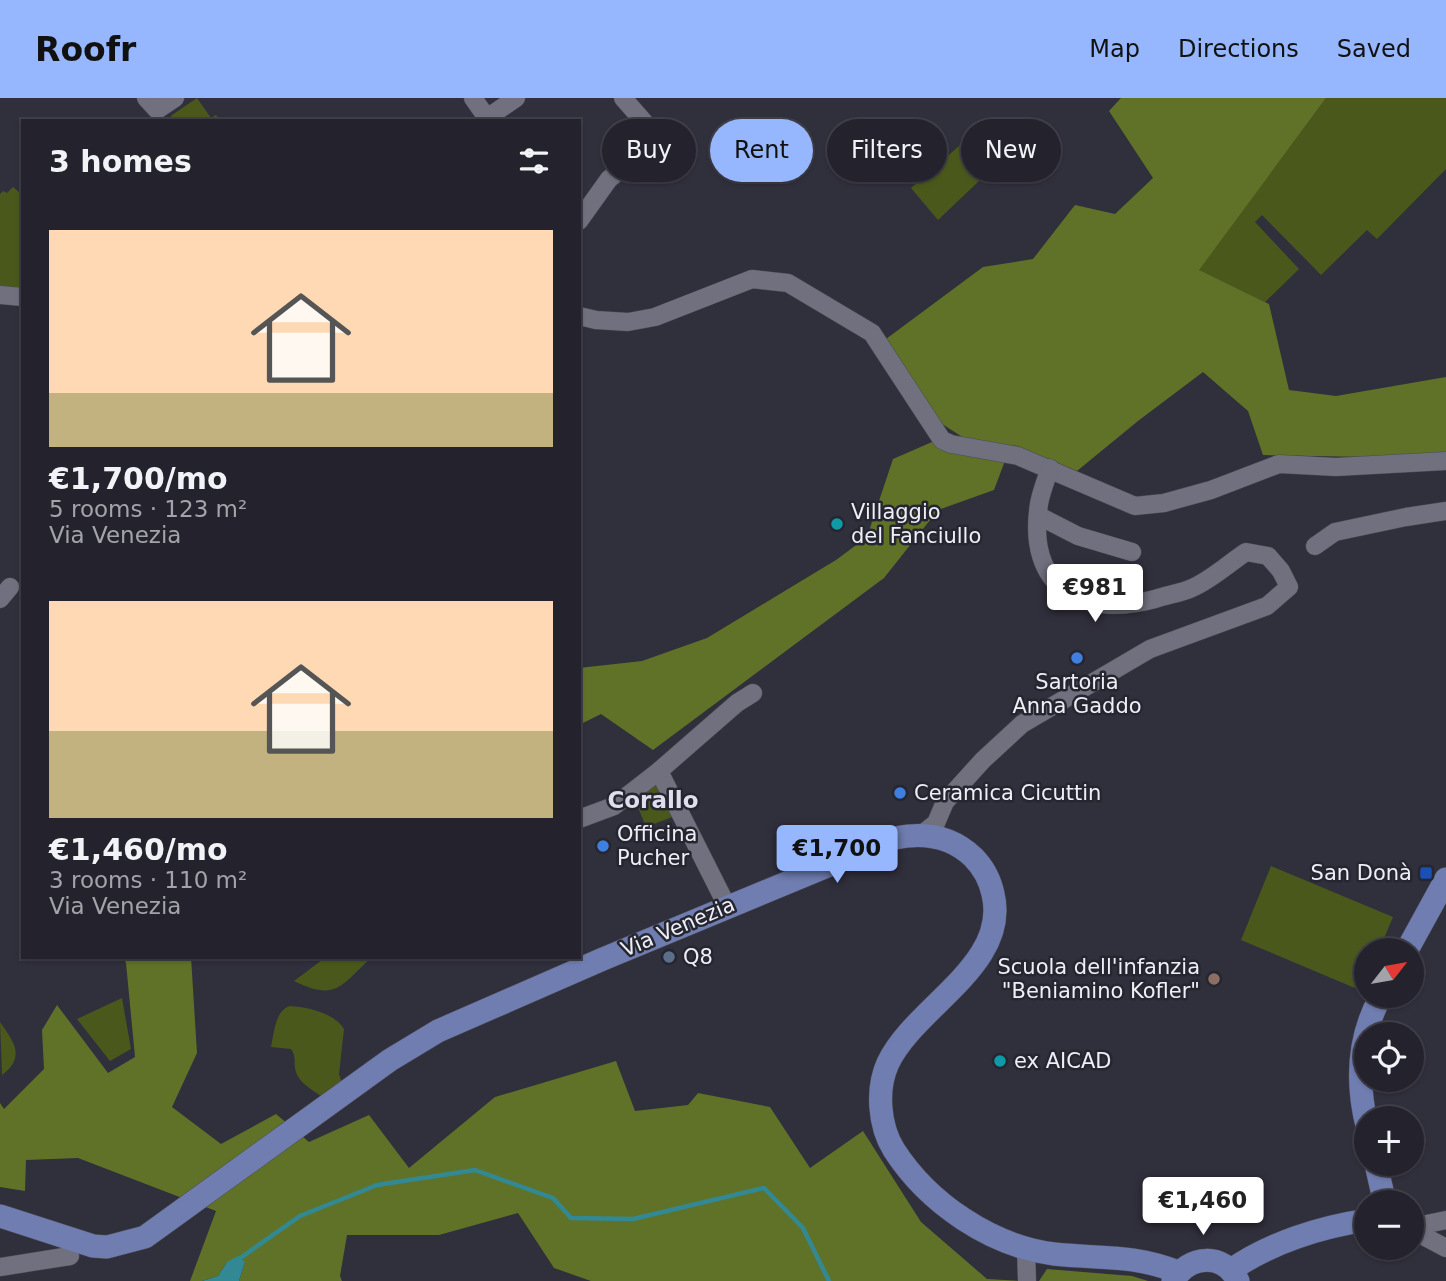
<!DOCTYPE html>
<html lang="en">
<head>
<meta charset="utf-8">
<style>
	body { margin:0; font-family:"DejaVu Sans",sans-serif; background:#302f39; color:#f1f3f6; height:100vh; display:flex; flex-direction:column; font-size:26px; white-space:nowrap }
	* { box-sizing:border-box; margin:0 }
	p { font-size:23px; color:#a3a4aa }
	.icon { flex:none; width:38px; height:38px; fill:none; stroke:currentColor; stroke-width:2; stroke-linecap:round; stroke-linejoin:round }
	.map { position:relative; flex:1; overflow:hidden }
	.drawer { position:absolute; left:21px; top:21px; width:560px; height:840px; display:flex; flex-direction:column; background:#24232d; border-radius:0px; box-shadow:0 2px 5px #0004,0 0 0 2px #414049 }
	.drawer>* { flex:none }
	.banner { position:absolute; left:602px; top:21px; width:665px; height:63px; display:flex; gap:14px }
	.needle { width:46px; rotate:59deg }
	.controls { position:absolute; left:1354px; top:840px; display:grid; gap:14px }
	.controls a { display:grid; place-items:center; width:70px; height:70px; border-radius:50%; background:#24232d; box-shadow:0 2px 5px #0004,0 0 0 2px #414049; font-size:35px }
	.price { position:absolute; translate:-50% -60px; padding:0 16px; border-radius:7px; background:#fff; color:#222; font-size:23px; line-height:46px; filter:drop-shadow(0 2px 4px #0008) }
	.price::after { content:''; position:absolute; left:50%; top:42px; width:21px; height:16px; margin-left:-10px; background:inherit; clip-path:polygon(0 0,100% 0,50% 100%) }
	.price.current { background:#96b6fd; color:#111 }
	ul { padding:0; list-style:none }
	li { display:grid; align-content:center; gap:14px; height:371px; padding:0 28px }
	li span { display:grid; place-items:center; height:217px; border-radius:0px; color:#555 }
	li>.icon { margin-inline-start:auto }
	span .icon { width:126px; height:126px; fill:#fffc; stroke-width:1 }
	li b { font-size:30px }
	h2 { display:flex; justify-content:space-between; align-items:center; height:84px; padding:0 28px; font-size:30px }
	.tag { padding:0 24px; border-radius:32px; background:#24232d; box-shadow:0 2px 5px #0004,0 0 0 2px #414049; font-size:24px; line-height:63px }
	.tag.current { background:#96b6fd; color:#111 }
	header { display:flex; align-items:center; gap:42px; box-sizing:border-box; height:98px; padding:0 35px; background:#96b6fd; color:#111 }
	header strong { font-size:33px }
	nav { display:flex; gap:38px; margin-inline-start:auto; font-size:24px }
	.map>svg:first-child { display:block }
	.green { fill:#4a591b }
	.forest { fill:#607227 }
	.water { fill:#328993 }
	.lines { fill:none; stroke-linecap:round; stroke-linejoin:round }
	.stream { stroke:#328993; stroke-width:4.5 }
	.minor-casing { stroke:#4b4b55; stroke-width:19 }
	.major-casing { stroke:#4b4b55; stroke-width:24 }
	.minor { stroke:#70707e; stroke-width:18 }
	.major { stroke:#6f7db0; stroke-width:23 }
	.culture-dot { fill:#0f9aa8; stroke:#262631; stroke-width:2.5 }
	.shop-dot { fill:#3f7fe0; stroke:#262631; stroke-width:2.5 }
	.transit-dot { fill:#1a4fb4; stroke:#262631; stroke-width:2.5 }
	.service-dot { fill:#5c6f8a; stroke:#262631; stroke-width:2.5 }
	.education-dot { fill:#8d6e63; stroke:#262631; stroke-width:2.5 }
	.labels { text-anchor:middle; stroke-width:5; stroke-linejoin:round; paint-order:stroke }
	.poi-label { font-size:21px; fill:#eeeef6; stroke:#262631; text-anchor:start }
	.street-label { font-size:21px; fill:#eeeef6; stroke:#262631 }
	.neighbourhood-label { font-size:23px; font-weight:bold; fill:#dfdeee; stroke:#262631 }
</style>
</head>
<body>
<header>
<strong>Roofr</strong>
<nav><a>Map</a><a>Directions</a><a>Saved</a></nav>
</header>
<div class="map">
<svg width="1446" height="1183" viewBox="0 0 1446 1183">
	<rect width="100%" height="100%" fill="#302f3c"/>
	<g class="green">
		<polygon points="197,0 211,20 216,17 221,23 168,23 172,17"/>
		<polygon points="1326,0 1446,0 1446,71 1377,141 1367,132 1321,177 1262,117 1255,124 1299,171 1265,204 1198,172"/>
		<polygon points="975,34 1000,63 938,122 911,90"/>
		<polygon points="13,89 20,95 23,93 23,192 0,189 0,96 3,93 7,95"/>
		<polygon points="656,682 675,718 646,729 633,697"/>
		<polygon points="1271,768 1393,819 1379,852 1367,852 1367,882 1362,893 1241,842"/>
		<path d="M326,859H372C341,887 337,904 294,883Z"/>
		<polygon points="122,900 131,951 110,963 77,921"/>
		<path d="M290,908C307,909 335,915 344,931L339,976L342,985L322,999C313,992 299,985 296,974C293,965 297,959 291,951L271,949C274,936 275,912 290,908Z"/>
		<path d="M0,924C14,944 26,959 2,977Z"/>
	</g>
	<g class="forest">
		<polygon points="1121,0 1326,0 1199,172 1269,206 1289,292 1336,298 1446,279 1446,356 1423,360 1263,357 1248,313 1203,274 1138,323 1077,373 1017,348 967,342 936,322 886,241 983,169 1033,161 1075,107 1115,116 1153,80 1109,13"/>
		<polygon points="932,344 944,351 1006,360 994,392 938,412 884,480 653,652 601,616 579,627 579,570 642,563 707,540 836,462 867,439 893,361"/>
		<polygon points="123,859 191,859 197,955 172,1009 221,1046 276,1016 309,1044 369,1017 409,1070 495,999 616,963 635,1013 688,1007 698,995 770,1009 810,1070 863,1033 921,1124 987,1181 1021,1183 591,1183 554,1170 518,1115 439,1137 347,1137 340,1178 342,1183 239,1183 245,1164 227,1164 218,1178 202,1183 190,1183 216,1113 78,1060 26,1062 25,1093 0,1089 0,1005 4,1011 44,971 42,932 57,907 108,975 135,959 126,865"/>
		<polygon points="1047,1171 1132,1178 1148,1183 1039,1183"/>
	</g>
	<polygon class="water" points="238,1158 245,1164 239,1183 202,1183 218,1178 227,1164"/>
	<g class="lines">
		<polyline class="stream" points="236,1163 300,1118 377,1087 475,1072 553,1100 571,1120 633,1121 764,1090 803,1130 829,1183"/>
		<defs>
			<g id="minor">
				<polyline points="146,0 157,12 175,0"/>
				<polyline points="473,0 487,20 516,0"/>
				<polyline points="579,123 609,81 659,41 623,0"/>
				<polyline points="0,197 23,199"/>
				<polyline points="579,218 596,222 628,224 655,219 752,181 788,185 872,235 942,342 951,346 1018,358 1135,408 1164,405 1211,392 1279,366 1336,369 1446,363"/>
				<polyline points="1039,418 1078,438 1132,454"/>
				<polyline points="1315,448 1335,434 1406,419 1446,413"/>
				<polyline points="0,501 10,489"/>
				<polyline points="659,673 727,808"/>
				<polyline points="579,721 614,708 659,673 737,605 753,595"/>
				<path d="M922,736L936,725L945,704L983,662L1022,626L1150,551L1267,508L1289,489L1281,473L1268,458L1246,454C1228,466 1211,482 1192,490C1181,495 1167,497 1155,501C1081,521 1026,489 1039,406C1041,394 1046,382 1050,370"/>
				<polyline points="1412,1129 1446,1122"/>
				<polyline points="1412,1132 1446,1150"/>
				<polyline points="1026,1151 1027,1183"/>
				<polyline points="0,1169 70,1158"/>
			</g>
			<g id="major">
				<polyline points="1407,852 1446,781"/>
				<path d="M1367,1028C1356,983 1358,939 1381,898"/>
				<polyline points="1376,1066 1383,1097 1382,1104"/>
				<path d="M0,1118L93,1148L107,1149L145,1139L390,962L438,933L603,861L895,740C924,734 951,738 973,759C983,769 990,782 993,796C1010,867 915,908 888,965C876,991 879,1028 894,1052C928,1105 991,1148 1054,1156C1100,1161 1133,1156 1178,1174"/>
				<path d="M1231,1172C1270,1145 1320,1129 1367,1122"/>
				<path d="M1173,1183C1189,1157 1223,1154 1238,1183"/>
			</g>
		</defs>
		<use href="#minor" class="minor-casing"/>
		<use href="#major" class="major-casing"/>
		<use href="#minor" class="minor"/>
		<use href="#major" class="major"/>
	</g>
	<g class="culture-dot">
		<circle cx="837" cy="426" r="7"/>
		<circle cx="1000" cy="963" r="7"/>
	</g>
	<g class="shop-dot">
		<circle cx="1077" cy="560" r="7"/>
		<circle cx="900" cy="695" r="7"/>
		<circle cx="603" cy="748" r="7"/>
	</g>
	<rect class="transit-dot" x="1419" y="768" width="14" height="14" rx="3.5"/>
	<circle class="service-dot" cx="669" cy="859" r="7"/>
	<circle class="education-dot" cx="1214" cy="881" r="7"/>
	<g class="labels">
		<g class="poi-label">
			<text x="851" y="421">Villaggio<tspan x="851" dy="24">del Fanciullo</tspan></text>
			<text x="1077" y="591" text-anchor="middle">Sartoria<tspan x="1077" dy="24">Anna Gaddo</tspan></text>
			<text x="914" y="702">Ceramica Cicuttin</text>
			<text x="617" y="743">Officina<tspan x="617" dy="24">Pucher</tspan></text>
			<text x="1412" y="782" text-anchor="end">San Donà</text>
			<text x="683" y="866">Q8</text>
			<text x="1200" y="876" text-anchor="end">Scuola dell'infanzia<tspan x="1200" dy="24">"Beniamino Kofler"</tspan></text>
			<text x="1014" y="970">ex AICAD</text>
		</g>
		<g class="street-label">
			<text transform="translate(678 829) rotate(-23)" y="7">Via Venezia</text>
		</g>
		<g class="neighbourhood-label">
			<text x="653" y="710">Corallo</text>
		</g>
	</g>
</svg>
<div class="controls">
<a><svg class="needle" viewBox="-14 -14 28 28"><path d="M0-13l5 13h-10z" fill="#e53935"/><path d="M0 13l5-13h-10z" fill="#a3a4aa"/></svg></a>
<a><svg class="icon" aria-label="locate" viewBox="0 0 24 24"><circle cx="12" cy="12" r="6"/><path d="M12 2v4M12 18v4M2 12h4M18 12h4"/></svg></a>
<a>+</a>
<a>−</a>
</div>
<b class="price" style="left:1095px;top:526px">€981</b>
<b class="price current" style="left:837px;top:787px">€1,700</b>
<b class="price" style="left:1203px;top:1139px">€1,460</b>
<div class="banner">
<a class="tag">Buy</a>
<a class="tag current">Rent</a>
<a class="tag">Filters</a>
<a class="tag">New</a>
</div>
<section class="drawer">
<h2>3 homes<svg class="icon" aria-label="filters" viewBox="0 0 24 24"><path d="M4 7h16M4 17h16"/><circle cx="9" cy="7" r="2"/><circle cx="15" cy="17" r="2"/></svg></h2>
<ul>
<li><span style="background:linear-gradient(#ffd9b3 75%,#c2b280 0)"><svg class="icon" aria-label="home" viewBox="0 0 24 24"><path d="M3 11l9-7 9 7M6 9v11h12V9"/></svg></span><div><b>€1,700/mo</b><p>5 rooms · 123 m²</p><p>Via Venezia</p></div></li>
<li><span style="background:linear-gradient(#ffd9b3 60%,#c2b280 0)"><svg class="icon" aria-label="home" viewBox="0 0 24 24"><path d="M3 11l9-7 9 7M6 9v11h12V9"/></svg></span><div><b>€1,460/mo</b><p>3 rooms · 110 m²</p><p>Via Venezia</p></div></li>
</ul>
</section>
</div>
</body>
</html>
